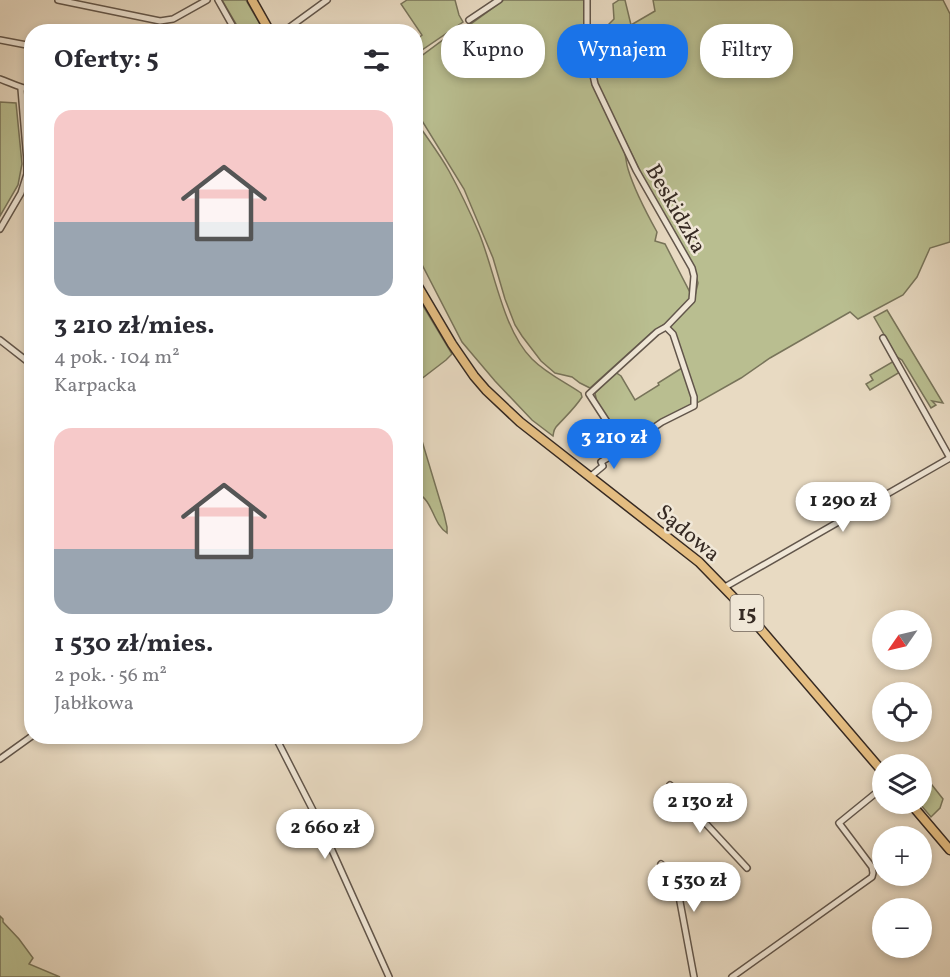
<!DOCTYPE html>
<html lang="pl">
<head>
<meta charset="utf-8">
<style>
	body { margin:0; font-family:Vollkorn,serif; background:#f2f2f3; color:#2b2b33; height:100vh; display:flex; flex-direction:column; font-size:22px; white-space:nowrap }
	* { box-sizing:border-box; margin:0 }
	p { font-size:20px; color:#7c7c81 }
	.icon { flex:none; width:33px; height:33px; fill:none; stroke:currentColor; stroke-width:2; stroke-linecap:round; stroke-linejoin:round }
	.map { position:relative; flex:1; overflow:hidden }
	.details { position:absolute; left:24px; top:24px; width:399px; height:720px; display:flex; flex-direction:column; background:#fff; border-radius:24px; box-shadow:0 3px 9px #0003 }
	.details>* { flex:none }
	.banner { position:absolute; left:441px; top:24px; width:418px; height:54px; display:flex; gap:12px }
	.needle { width:39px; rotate:236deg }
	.controls { position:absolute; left:872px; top:610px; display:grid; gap:12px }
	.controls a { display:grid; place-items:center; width:60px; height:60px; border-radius:50%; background:#fff; box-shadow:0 3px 9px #0003; font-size:30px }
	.price { position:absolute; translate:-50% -51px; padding:0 14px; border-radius:21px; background:#fff; color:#222; font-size:20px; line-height:39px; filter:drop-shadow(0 2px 3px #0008) }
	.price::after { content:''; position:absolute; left:50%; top:36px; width:18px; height:14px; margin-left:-9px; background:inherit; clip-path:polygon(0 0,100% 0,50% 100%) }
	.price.selected { background:#1a73e8; color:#fff }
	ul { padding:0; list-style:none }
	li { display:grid; align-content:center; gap:12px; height:318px; padding:0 30px }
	li span { display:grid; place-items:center; height:186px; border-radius:18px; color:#555 }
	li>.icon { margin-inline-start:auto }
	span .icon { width:108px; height:108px; fill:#fffc; stroke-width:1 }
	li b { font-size:26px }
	h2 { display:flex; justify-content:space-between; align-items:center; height:72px; padding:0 30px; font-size:26px }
	.tag { padding:0 21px; border-radius:24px; background:#fff; box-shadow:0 3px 9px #0003; font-size:21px; line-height:54px }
	.tag.selected { background:#1a73e8; color:#fff }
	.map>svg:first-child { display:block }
	.green { fill:#b9be90; stroke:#78745a; stroke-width:1.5 }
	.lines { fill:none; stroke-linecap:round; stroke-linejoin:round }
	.street-casing { stroke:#62564b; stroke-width:8 }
	.primary-casing { stroke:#362a23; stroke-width:11 }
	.street { stroke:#f0e7d7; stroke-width:5 }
	.primary { stroke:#e4bd81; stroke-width:8 }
	.labels { text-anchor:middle; stroke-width:5; stroke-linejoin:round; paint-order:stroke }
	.shield { fill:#f0e7d7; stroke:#6e6359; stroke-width:1.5 }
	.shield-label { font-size:21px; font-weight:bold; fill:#362a23 }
	.street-label { font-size:22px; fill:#362a23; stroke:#f0e7d7 }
</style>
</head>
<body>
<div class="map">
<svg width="950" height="977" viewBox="0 0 950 977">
	<rect width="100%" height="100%" fill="#e8dac2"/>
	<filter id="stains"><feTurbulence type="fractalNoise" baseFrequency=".00333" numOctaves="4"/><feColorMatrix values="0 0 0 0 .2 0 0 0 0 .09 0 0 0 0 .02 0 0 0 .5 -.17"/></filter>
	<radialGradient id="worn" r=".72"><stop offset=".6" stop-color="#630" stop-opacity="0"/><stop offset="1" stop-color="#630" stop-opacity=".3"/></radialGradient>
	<g class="green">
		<polygon points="222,0 246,0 264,31 240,31"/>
		<polygon points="407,0 455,0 459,15 463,22 416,54 416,40 422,35 401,4"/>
		<path d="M504,0H586C584,35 584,63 598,96C605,114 618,131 624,150C626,156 626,163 628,169C634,189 647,214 657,232L655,241L665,244L694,300L698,283L694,268L677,236L653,197L597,84L589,44L590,30L605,28L614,19L613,4L619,0H625L631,25L655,11L653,0H943L950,14V242L930,248L917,277L903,295L858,319L850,312L770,358L741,378L697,403L673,331L665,324L651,333L590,388L580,383L572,377L555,373L541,361L522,336L515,325L505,299L493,258L464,189L416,111V60L447,37L472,23Z"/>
		<polygon points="0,102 16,103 22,164 18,185 0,216"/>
		<path d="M416,121C427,138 439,153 449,171C460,191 470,212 479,233C495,272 503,330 532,359C547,374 565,382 581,393L582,397C575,408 565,417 556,427C553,431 554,432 553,436L532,420L495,381L462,342L416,253Z"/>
		<polygon points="416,294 452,354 446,360 416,383"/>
		<polygon points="887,310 943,403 932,401 936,405 931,408 902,360 897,357 874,317"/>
		<polygon points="894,361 900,372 870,390 866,384 873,380 870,375"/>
		<polygon points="682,368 691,393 692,403 688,408 638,437 620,435 597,403 595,393 615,372 621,376 635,400 659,385 658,383"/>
		<path d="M416,421L444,514L447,527V533C432,523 434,501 416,492Z"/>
		<polygon points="921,778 928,780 943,799 940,808 931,817 920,804 921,804"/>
		<polygon points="0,916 3,919 3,922 19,939 33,958 29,964 60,977 0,977"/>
	</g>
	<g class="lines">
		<defs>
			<g id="street">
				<polyline points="58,0 160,21 173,19 207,0"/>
				<polyline points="218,0 236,32"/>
				<polyline points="587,0 587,30 588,53 595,84 636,170 692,268 694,276 692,300 666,327 657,332 589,394 624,448"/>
				<polyline points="469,20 499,0"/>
				<polyline points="283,32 327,0"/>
				<polyline points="0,40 32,46"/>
				<path d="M0,79C11,83 20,88 32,90"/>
				<polyline points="0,229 21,193 27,174 27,161 21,89"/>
				<polyline points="883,338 950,458"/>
				<polyline points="0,340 32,365"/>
				<polyline points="591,476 603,466 601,462 624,448 662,422 694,406 694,397 673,334 666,327"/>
				<polyline points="725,587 950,458"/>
				<polyline points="275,736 322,828 389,977"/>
				<polyline points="0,759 32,736"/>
				<polyline points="670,785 747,868"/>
				<polyline points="661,864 671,875 678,891 694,977"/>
				<polyline points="732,977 872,877 873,873 872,867 839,823 882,788"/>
			</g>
			<g id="primary">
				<polyline points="252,0 270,32"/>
				<polyline points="416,283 452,344 474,376 486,390 520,422 699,562 734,598 882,771"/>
				<polyline points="911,804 950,850"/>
			</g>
		</defs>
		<use href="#street" class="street-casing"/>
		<use href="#primary" class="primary-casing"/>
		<use href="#street" class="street"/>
		<use href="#primary" class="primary"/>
	</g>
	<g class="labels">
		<rect class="shield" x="730.5" y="595" width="33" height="36" rx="4.5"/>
		<g class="shield-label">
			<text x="747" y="620">15</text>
		</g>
		<g class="street-label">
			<text transform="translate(677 208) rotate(60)" y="8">Beskidzka</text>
			<text transform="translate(689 532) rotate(40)" y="8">Sądowa</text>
		</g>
	</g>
	<rect width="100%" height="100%" filter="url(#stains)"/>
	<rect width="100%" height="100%" fill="url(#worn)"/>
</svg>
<div class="controls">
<a><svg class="needle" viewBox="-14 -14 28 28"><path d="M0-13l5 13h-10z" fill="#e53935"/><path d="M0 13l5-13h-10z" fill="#7c7c81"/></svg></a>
<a><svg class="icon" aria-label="locate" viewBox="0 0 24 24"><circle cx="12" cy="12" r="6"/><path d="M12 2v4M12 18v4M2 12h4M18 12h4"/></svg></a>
<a><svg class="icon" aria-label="layers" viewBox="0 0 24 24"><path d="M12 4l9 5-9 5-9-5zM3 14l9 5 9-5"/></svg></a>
<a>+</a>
<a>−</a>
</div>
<b class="price selected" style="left:614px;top:470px">3 210 zł</b>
<b class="price" style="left:843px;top:533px">1 290 zł</b>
<b class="price" style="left:700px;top:834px">2 130 zł</b>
<b class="price" style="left:325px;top:860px">2 660 zł</b>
<b class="price" style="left:694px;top:913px">1 530 zł</b>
<div class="banner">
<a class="tag">Kupno</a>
<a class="tag selected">Wynajem</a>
<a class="tag">Filtry</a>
</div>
<section class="details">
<h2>Oferty: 5<svg class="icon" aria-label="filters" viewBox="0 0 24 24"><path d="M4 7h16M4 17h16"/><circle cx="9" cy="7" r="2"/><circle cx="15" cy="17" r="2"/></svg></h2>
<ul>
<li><span style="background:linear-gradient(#f6c9c9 60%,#9aa5b1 0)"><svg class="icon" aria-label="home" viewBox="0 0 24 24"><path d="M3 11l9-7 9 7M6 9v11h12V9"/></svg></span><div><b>3 210 zł/mies.</b><p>4 pok. · 104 m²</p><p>Karpacka</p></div></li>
<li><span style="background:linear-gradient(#f6c9c9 65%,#9aa5b1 0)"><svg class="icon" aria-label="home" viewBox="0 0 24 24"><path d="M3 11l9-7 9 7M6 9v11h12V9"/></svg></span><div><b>1 530 zł/mies.</b><p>2 pok. · 56 m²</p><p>Jabłkowa</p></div></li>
</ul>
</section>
</div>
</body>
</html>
